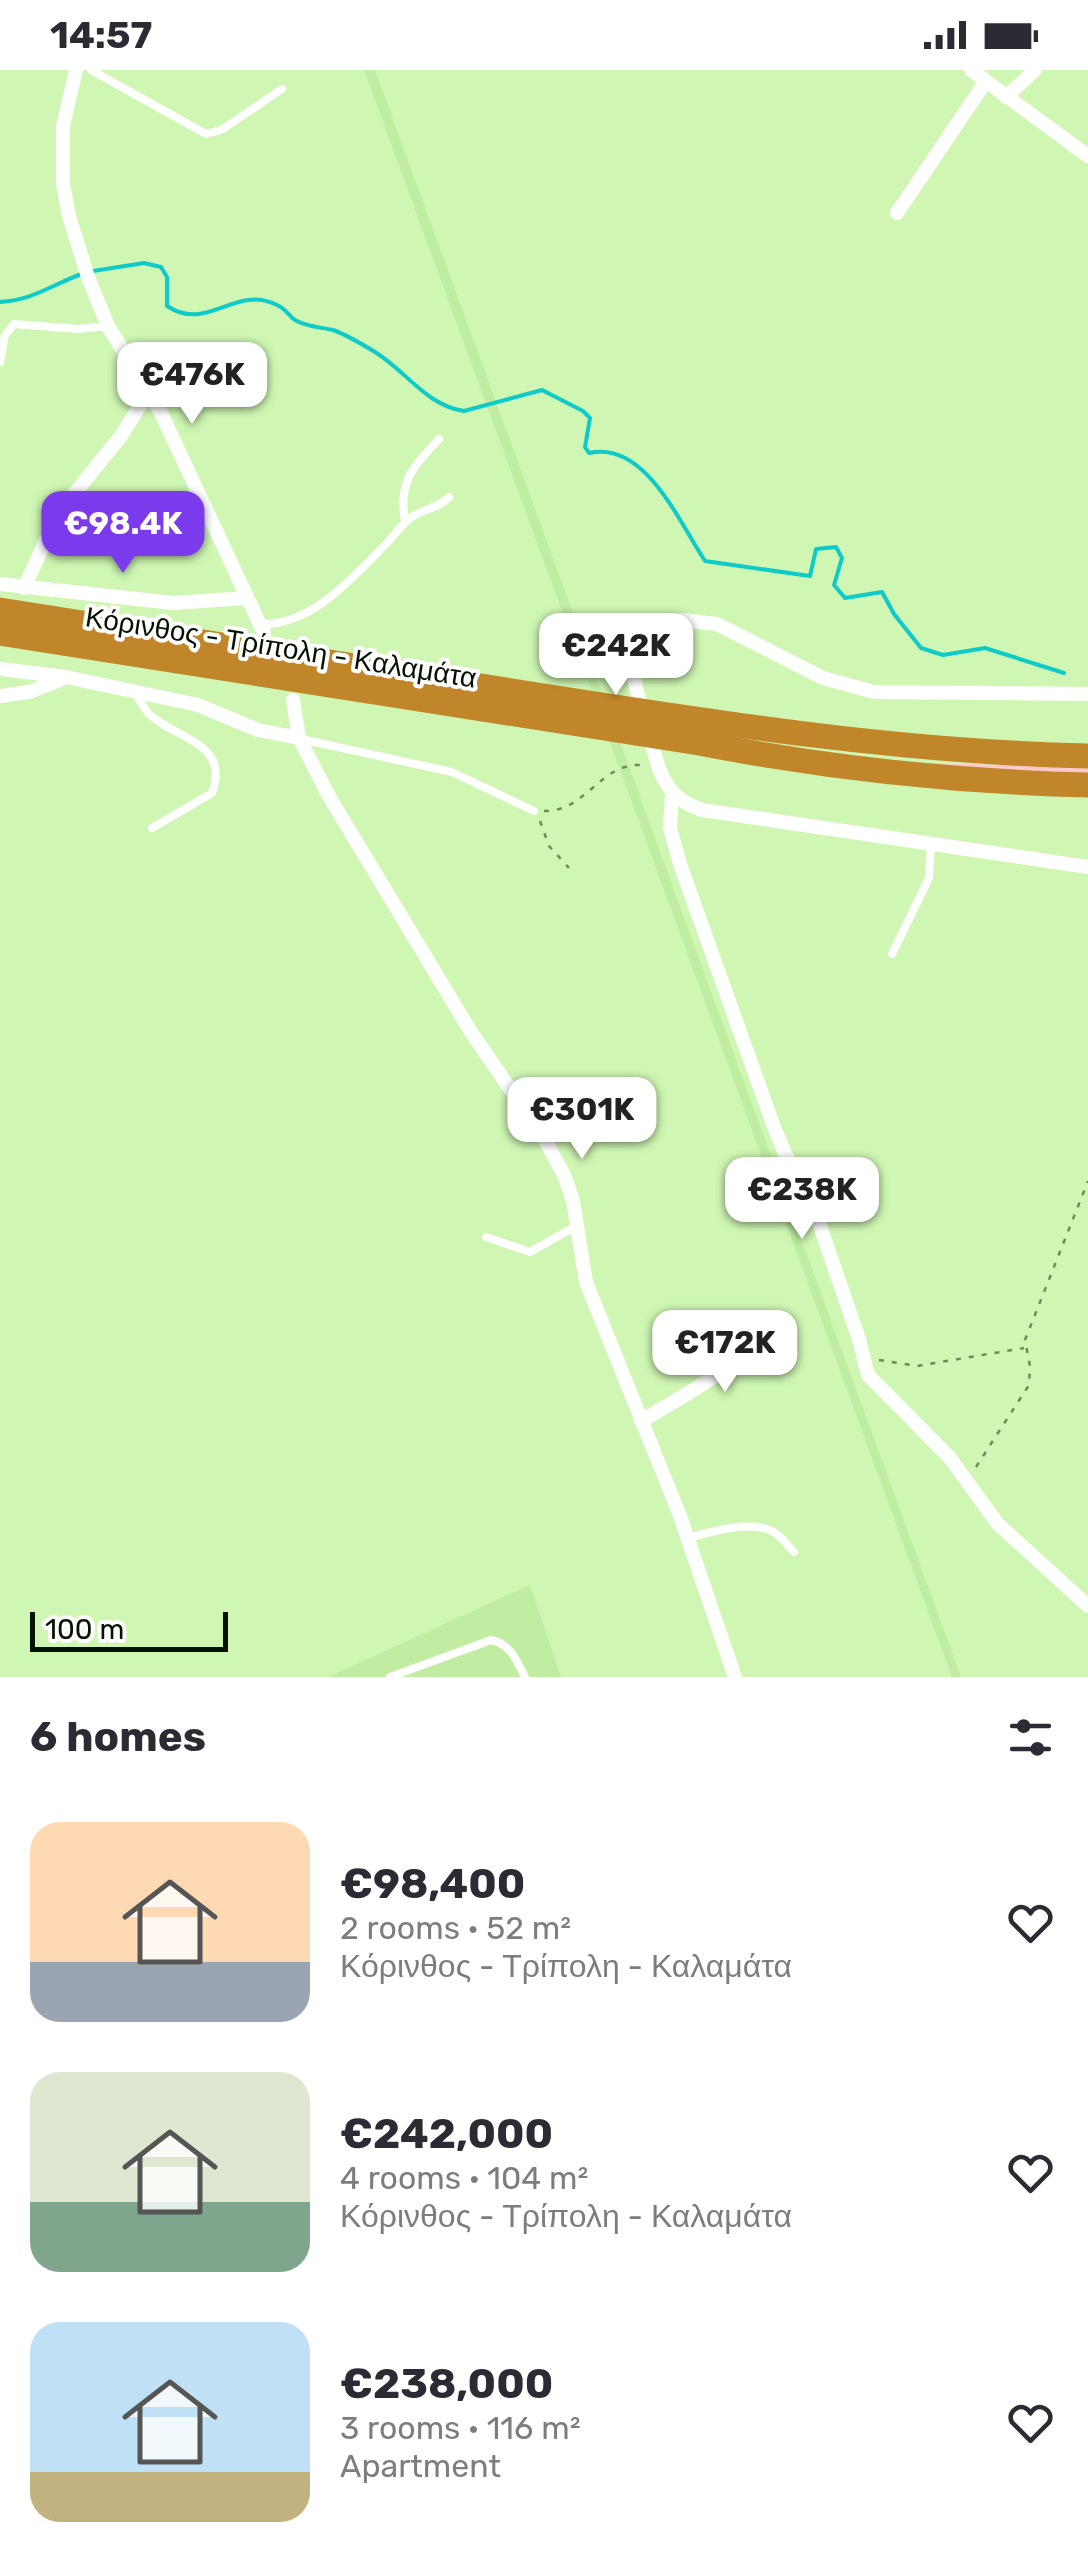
<!DOCTYPE html>
<html lang="en">
<head>
<meta charset="utf-8">
<style>
	body { margin:0; font-family:Rubik,sans-serif; background:#f2f2f3; color:#2b2b33; height:100vh; display:flex; flex-direction:column; font-size:38px; white-space:nowrap }
	* { box-sizing:border-box; margin:0 }
	p { font-size:32px; color:#7c7c81 }
	.icon { flex:none; width:55px; height:55px; fill:none; stroke:currentColor; stroke-width:2; stroke-linecap:round; stroke-linejoin:round }
	.map { position:relative; height:1607px; overflow:hidden }
	.details { display:flex; flex-direction:column; background:#fff; flex:1 }
	.details>* { flex:none }
	.scale { position:absolute; left:30px; bottom:25px; width:198px; box-sizing:border-box; padding-left:10px; border:5px solid #051200; border-top:0; font-size:28px; line-height:35px; white-space:nowrap; color:#051200; -webkit-text-stroke:8px #fff; paint-order:stroke }
	.price { position:absolute; translate:-50% -85px; padding:0 22px; border-radius:20px; background:#fff; color:#222; font-size:32px; line-height:65px; filter:drop-shadow(0 2px 5px #0008) }
	.price::after { content:''; position:absolute; left:50%; top:60px; width:30px; height:22px; margin-left:-15px; background:inherit; clip-path:polygon(0 0,100% 0,50% 100%) }
	.price.selected { background:#7c3aed; color:#fff }
	ul { padding:0; list-style:none }
	li { display:flex; align-items:center; gap:30px; height:250px; padding:0 30px }
	li span { display:grid; place-items:center; flex:none; width:280px; height:200px; border-radius:30px; color:#555 }
	li>.icon { margin-inline-start:auto }
	span .icon { width:120px; height:120px; fill:#fffc; stroke-width:1 }
	li b { font-size:42px }
	h2 { display:flex; justify-content:space-between; align-items:center; height:120px; padding:0 30px; font-size:42px }
	.status { display:flex; justify-content:space-between; align-items:center; height:70px; padding:0 50px; background:#fff; direction:ltr }
	.status svg { height:28px; fill:currentColor }
	.map>svg:first-child { display:block }
	.built { fill:#c1eda2 }
	.green { fill:#ffcace }
	.lines { fill:none; stroke-linecap:round; stroke-linejoin:round }
	.stream { stroke:#0ecac8; stroke-width:4 }
	.path { stroke:#6e895d; stroke-width:2.5; stroke-dasharray:5 8; stroke-linecap:butt }
	.service { stroke:#fff; stroke-width:8 }
	.minor { stroke:#fff; stroke-width:14 }
	.motorway { stroke:#c2862a; stroke-width:25 }
	.labels { text-anchor:middle; stroke-width:8; stroke-linejoin:round; paint-order:stroke }
	.street-label { font-size:28px; fill:#051200; stroke:#fff }
</style>
</head>
<body>
<div class="status"><b>14:57</b><svg viewBox="0 0 49 12"><path d="M0 12V9h3v3zM5 12V6h3v6zM10 12V3h3v9zM15 12V0h3v12zM26 1h20v11H26zM47 4h2v5h-2z"/></svg></div>
<div class="map">
<svg width="1088" height="1607" viewBox="0 0 1088 1607">
	<rect width="100%" height="100%" fill="#cff7b3"/>
	<g class="built">
		<polygon points="364,0 375,0 961,1607 952,1607"/>
		<polygon points="530,1515 561,1607 328,1607"/>
	</g>
	<polygon class="green" points="927,693 1088,697 1088,705 970,700"/>
	<g class="lines">
		<g class="stream">
			<path d="M93,201L144,193L161,197L167,207V236C208,263 234,214 277,235C285,238 289,246 295,250C307,257 320,257 333,260C347,265 362,274 375,282C406,301 427,336 464,341L542,320L583,341L590,348L585,377L589,383C645,370 679,452 705,491L810,506L816,479L836,477L842,488L834,515L845,528L882,522L894,544L921,578L943,585L985,578L1064,603"/>
			<path d="M0,232C34,230 53,214 84,203"/>
		</g>
		<g class="path">
			<path d="M544,741C586,742 600,693 641,695"/>
			<polyline points="540,751 549,776 569,798"/>
			<polyline points="879,1290 917,1296 1024,1278"/>
			<polyline points="976,1397 1029,1315 1030,1296 1025,1270 1088,1111"/>
		</g>
		<g class="service">
			<polyline points="91,0 206,64 221,60 282,19"/>
			<polyline points="0,292 5,265 14,254 78,259 108,256"/>
			<path d="M405,451C398,411 413,397 439,369"/>
			<path d="M260,554C312,556 353,507 388,472C395,465 400,456 409,449C421,439 438,439 449,427"/>
			<path d="M135,624C140,630 144,638 149,644C175,669 231,672 212,723L152,758"/>
			<polyline points="301,669 452,702 534,741"/>
			<polyline points="892,884 929,808 931,773"/>
			<polyline points="486,1167 530,1182 576,1156"/>
			<path d="M688,1468C710,1462 747,1451 770,1460C780,1464 787,1475 794,1482"/>
			<path d="M390,1607L491,1570C511,1574 516,1590 525,1607"/>
		</g>
		<g class="minor">
			<polyline points="76,0 63,56 63,114 69,146 88,207 108,256 161,343 264,563"/>
			<polyline points="971,0 1088,86"/>
			<polyline points="1006,27 1035,0"/>
			<polyline points="897,143 986,11"/>
			<polyline points="0,514 173,533 247,528"/>
			<polyline points="24,518 58,444 121,366 149,321"/>
			<polyline points="0,599 66,607 198,635 258,660 299,668"/>
			<polyline points="0,626 29,622 60,610"/>
			<polyline points="293,630 299,668 330,728 471,962 544,1068 565,1107 573,1131 586,1212 680,1446 735,1607"/>
			<polyline points="643,643 633,606 636,590 652,567 682,550 717,554 823,608 874,622 1088,624"/>
			<path d="M649,664C659,700 663,727 702,740L1088,797"/>
			<polyline points="672,724 670,758 680,794 774,1057 802,1124 819,1153 859,1269 868,1305 950,1388 998,1454 1088,1536"/>
			<path d="M641,1351C672,1332 750,1292 761,1259"/>
		</g>
		<g class="motorway">
			<path d="M0,540C177,568 354,596 531,624C716,653 900,682 1088,686"/>
			<path d="M0,563L699,673C828,698 956,712 1088,715"/>
		</g>
	</g>
	<g class="labels">
		<g class="street-label">
			<text transform="translate(281 577) rotate(9)" y="10">Κόρινθος - Τρίπολη - Καλαμάτα</text>
		</g>
	</g>
</svg>
<div class="scale">100 m</div>
<b class="price" style="left:192px;top:357px">€476K</b>
<b class="price selected" style="left:123px;top:506px">€98.4K</b>
<b class="price" style="left:616px;top:628px">€242K</b>
<b class="price" style="left:582px;top:1092px">€301K</b>
<b class="price" style="left:802px;top:1172px">€238K</b>
<b class="price" style="left:725px;top:1325px">€172K</b>
</div>
<section class="details">
<h2>6 homes<svg class="icon" aria-label="filters" viewBox="0 0 24 24"><path d="M4 7h16M4 17h16"/><circle cx="9" cy="7" r="2"/><circle cx="15" cy="17" r="2"/></svg></h2>
<ul>
<li><span style="background:linear-gradient(#ffd9b3 70%,#9aa5b1 0)"><svg class="icon" aria-label="home" viewBox="0 0 24 24"><path d="M3 11l9-7 9 7M6 9v11h12V9"/></svg></span><div><b>€98,400</b><p>2 rooms · 52 m²</p><p>Κόρινθος - Τρίπολη - Καλαμάτα</p></div><svg class="icon" aria-label="heart" viewBox="0 0 24 24"><path d="M12 20l-8-8c-3-5 5-10 8-4 3-6 11-1 8 4z"/></svg></li>
<li><span style="background:linear-gradient(#dfe7d0 65%,#7fa58c 0)"><svg class="icon" aria-label="home" viewBox="0 0 24 24"><path d="M3 11l9-7 9 7M6 9v11h12V9"/></svg></span><div><b>€242,000</b><p>4 rooms · 104 m²</p><p>Κόρινθος - Τρίπολη - Καλαμάτα</p></div><svg class="icon" aria-label="heart" viewBox="0 0 24 24"><path d="M12 20l-8-8c-3-5 5-10 8-4 3-6 11-1 8 4z"/></svg></li>
<li><span style="background:linear-gradient(#bfe0f5 75%,#c2b280 0)"><svg class="icon" aria-label="home" viewBox="0 0 24 24"><path d="M3 11l9-7 9 7M6 9v11h12V9"/></svg></span><div><b>€238,000</b><p>3 rooms · 116 m²</p><p>Apartment</p></div><svg class="icon" aria-label="heart" viewBox="0 0 24 24"><path d="M12 20l-8-8c-3-5 5-10 8-4 3-6 11-1 8 4z"/></svg></li>
</ul>
</section>
</body>
</html>
